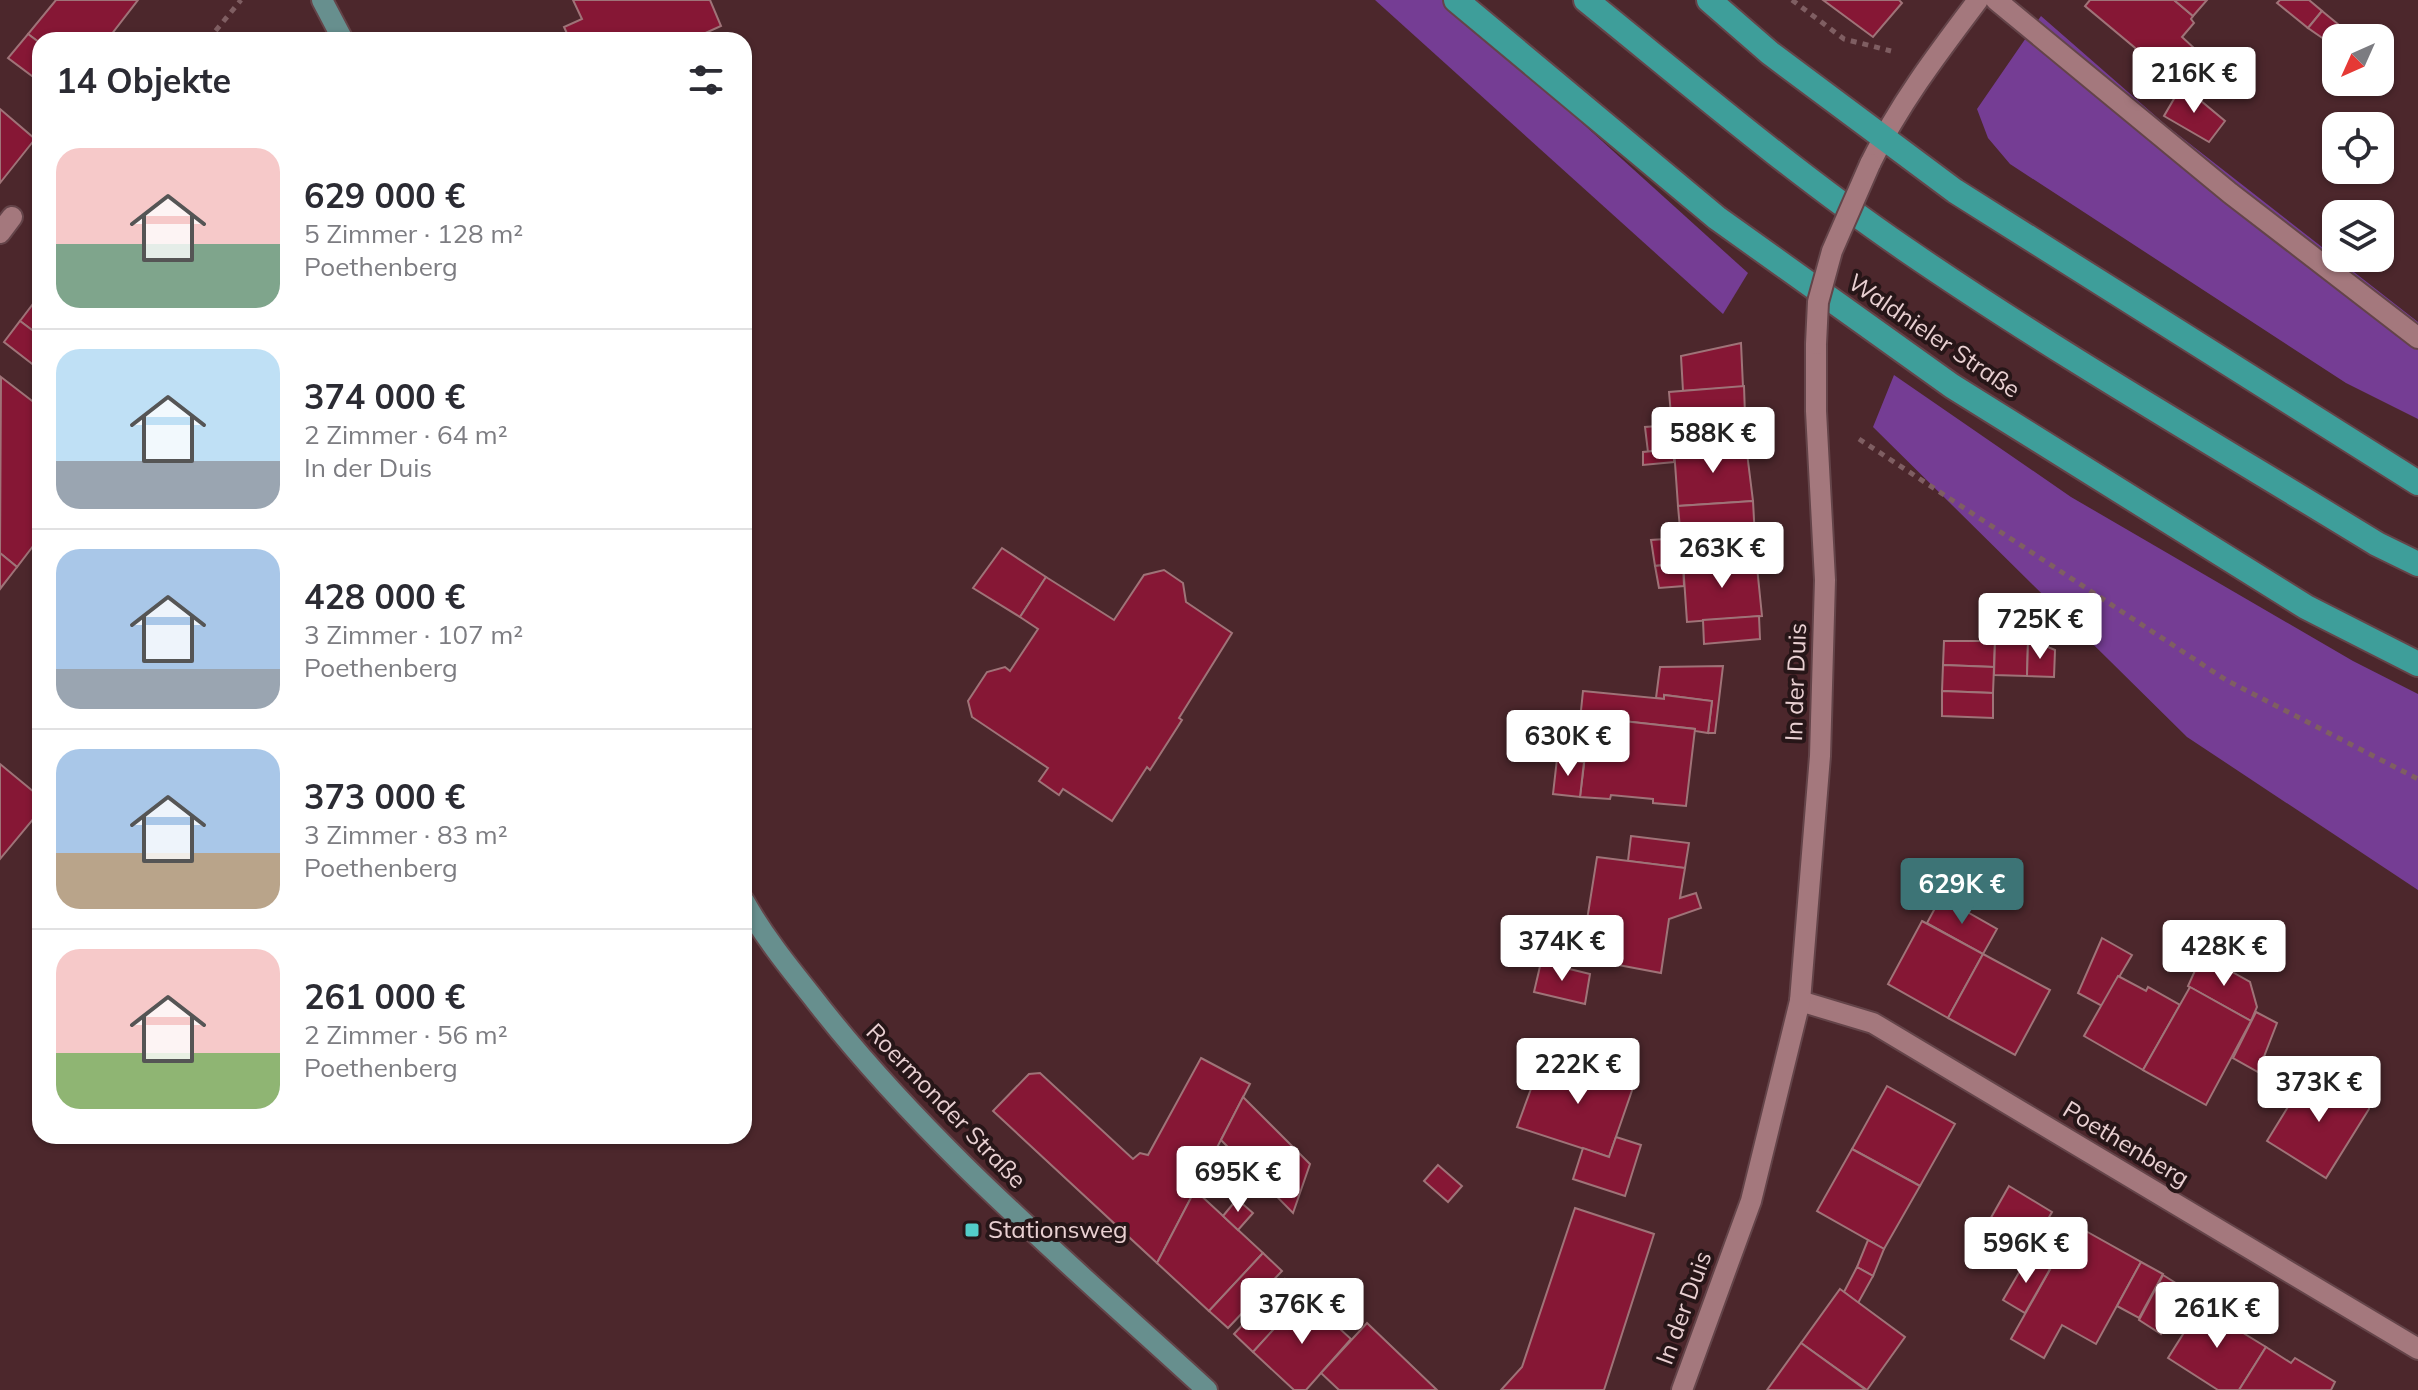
<!DOCTYPE html>
<html lang="de">
<head>
<meta charset="utf-8">
<style>
	body { margin:0; font-family:Mulish,sans-serif; background:#f2f2f3; color:#2b2b33; height:100vh; display:flex; flex-direction:column; font-size:30px; white-space:nowrap }
	* { box-sizing:border-box; margin:0 }
	p { font-size:26px; color:#7c7c81 }
	.icon { flex:none; width:44px; height:44px; fill:none; stroke:currentColor; stroke-width:2; stroke-linecap:round; stroke-linejoin:round }
	.map { position:relative; flex:1; overflow:hidden }
	.sheet { position:absolute; left:32px; top:32px; width:720px; height:1112px; display:flex; flex-direction:column; background:#fff; border-radius:24px; box-shadow:0 2px 6px #0004 }
	.sheet>* { flex:none }
	.needle { width:52px; rotate:225deg }
	.buttons { position:absolute; left:2322px; top:24px; display:grid; gap:16px }
	.buttons a { display:grid; place-items:center; width:72px; height:72px; border-radius:16px; background:#fff; box-shadow:0 2px 6px #0004; font-size:40px }
	.price { position:absolute; translate:-50% -68px; padding:0 18px; border-radius:8px; background:#fff; color:#222; font-size:26px; line-height:52px; filter:drop-shadow(0 2px 4px #0008) }
	.price::after { content:''; position:absolute; left:50%; top:48px; width:24px; height:18px; margin-left:-12px; background:inherit; clip-path:polygon(0 0,100% 0,50% 100%) }
	.price.active { background:#3d7476; color:#fff }
	ul { padding:0; list-style:none }
	li { display:flex; align-items:center; gap:24px; height:200px; padding:0 24px }
	li+li { border-top:2px solid #e1e1e2 }
	li span { display:grid; place-items:center; flex:none; width:224px; height:160px; border-radius:24px; color:#555 }
	li>.icon { margin-inline-start:auto }
	span .icon { width:96px; height:96px; fill:#fffc; stroke-width:1 }
	li b { font-size:34px }
	h2 { display:flex; justify-content:space-between; align-items:center; height:96px; padding:0 24px; font-size:34px }
	.map>svg:first-child { display:block }
	.forest { fill:#753d94 }
	.building { fill:#861735; stroke:#9f7378; stroke-width:2 }
	.lines { fill:none; stroke-linecap:round; stroke-linejoin:round }
	.minor-casing { stroke:#644449; stroke-width:24 }
	.major-casing { stroke:#644449; stroke-width:24 }
	.highway-casing { stroke:#644449; stroke-width:28 }
	.path { stroke:#7f5e62; stroke-width:5; stroke-dasharray:6 6; stroke-linecap:butt }
	.minor { stroke:#a4787d; stroke-width:20 }
	.major { stroke:#678f8e; stroke-width:20 }
	.highway { stroke:#3e9e9a; stroke-width:24 }
	.minor-bridge-casing { stroke:#644449; stroke-width:24; stroke-linecap:butt }
	.minor-bridge { stroke:#a4787d; stroke-width:20 }
	.poi-dot { fill:#53cdc9; stroke:#271618; stroke-width:3 }
	.labels { text-anchor:middle; stroke-width:8; stroke-linejoin:round; paint-order:stroke }
	.street-label { font-size:24px; fill:#e9d0d2; stroke:#271618 }
	.poi-label { font-size:24px; fill:#e9d0d2; stroke:#271618; text-anchor:start }
</style>
</head>
<body>
<div class="map">
<svg width="2418" height="1390" viewBox="0 0 2418 1390">
	<rect width="100%" height="100%" fill="#4c272c"/>
	<g class="forest">
		<polygon points="1375,0 1446,0 1748,273 1723,314"/>
		<polygon points="2041,16 2167,126 2418,322 2418,419 2346,383 2010,164 1988,138 1977,109"/>
		<polygon points="1894,375 2071,497 2353,661 2418,694 2418,890 2187,737 1873,427"/>
	</g>
	<g class="building">
		<polygon points="56,0 138,0 107,40 40,40 40,43 28,34"/>
		<polygon points="573,0 710,0 721,26 690,40 570,40 564,27 582,19"/>
		<polygon points="1823,0 1899,0 1902,3 1873,37"/>
		<polygon points="2090,0 2174,0 2193,16 2191,19 2194,23 2182,37 2194,48 2170,77 2085,6"/>
		<polygon points="2174,0 2207,0 2193,16"/>
		<polygon points="2280,0 2309,0 2322,11 2308,28 2277,3"/>
		<polygon points="2322,11 2344,29 2331,44 2308,28"/>
		<polygon points="28,34 40,43 40,82 8,58"/>
		<polygon points="2182,85 2225,121 2209,142 2164,116"/>
		<polygon points="0,109 35,139 0,183"/>
		<polygon points="36,300 40,303 40,336 20,321"/>
		<polygon points="20,321 40,336 40,370 4,342"/>
		<polygon points="1741,343 1743,387 1683,391 1681,356"/>
		<polygon points="1,377 40,407 40,537 17,567 0,553"/>
		<polygon points="1744,386 1746,445 1674,449 1669,392"/>
		<polygon points="1672,425 1674,449 1648,452 1645,427"/>
		<polygon points="1746,445 1753,501 1678,506 1674,449"/>
		<polygon points="1674,449 1674,462 1643,465 1643,452"/>
		<polygon points="1753,501 1756,557 1683,563 1678,506"/>
		<polygon points="1680,538 1683,563 1655,566 1651,540"/>
		<polygon points="1002,548 1046,577 1020,617 973,588"/>
		<polygon points="0,553 17,567 0,589"/>
		<polygon points="1756,557 1762,616 1687,622 1683,563"/>
		<polygon points="1683,563 1684,586 1659,588 1655,566"/>
		<polygon points="1164,570 1183,583 1186,602 1232,633 1179,718 1182,720 1150,770 1147,767 1112,821 1063,789 1059,795 1039,781 1048,768 972,717 968,701 987,672 1005,667 1010,671 1038,629 1020,617 1046,577 1114,620 1144,575"/>
		<polygon points="1759,616 1760,639 1704,644 1703,620"/>
		<polygon points="1944,641 1995,641 1994,667 1943,665"/>
		<polygon points="1995,641 2028,642 2027,676 1994,675"/>
		<polygon points="2028,642 2036,642 2055,650 2054,677 2027,676"/>
		<polygon points="1943,665 1994,667 1993,693 1942,691"/>
		<polygon points="1723,666 1715,733 1708,733 1712,701 1664,695 1664,699 1656,698 1660,667"/>
		<polygon points="1583,691 1664,699 1664,695 1712,701 1708,733 1695,731 1695,729 1614,720 1613,732 1579,730"/>
		<polygon points="1942,691 1993,693 1993,718 1942,716"/>
		<polygon points="1614,720 1695,729 1686,806 1653,803 1653,799 1611,795 1610,799 1580,797 1588,731 1613,732"/>
		<polygon points="1557,759 1584,762 1580,797 1553,794"/>
		<polygon points="0,764 40,797 40,811 0,859"/>
		<polygon points="1631,836 1689,843 1685,868 1628,861"/>
		<polygon points="1597,857 1685,868 1680,898 1696,893 1701,908 1669,919 1661,973 1581,958"/>
		<polygon points="1941,897 1997,929 1983,954 1927,923"/>
		<polygon points="1922,921 1983,954 1948,1018 1888,984"/>
		<polygon points="2102,938 2132,955 2102,1006 2078,993"/>
		<polygon points="1983,954 2050,990 2015,1055 1948,1018"/>
		<polygon points="2202,955 2250,982 2257,1007 2251,1021 2188,986"/>
		<polygon points="1541,962 1590,974 1585,1004 1534,992"/>
		<polygon points="2118,976 2146,991 2148,987 2180,1005 2143,1070 2084,1036"/>
		<polygon points="2190,987 2251,1021 2206,1105 2143,1070"/>
		<polygon points="2256,1012 2277,1023 2258,1072 2233,1058"/>
		<polygon points="1201,1058 1250,1084 1157,1263 993,1111 1029,1074 1040,1073 1133,1159 1140,1153 1148,1155"/>
		<polygon points="1542,1059 1597,1077 1602,1064 1606,1065 1605,1068 1637,1076 1609,1157 1517,1127"/>
		<polygon points="2310,1071 2347,1095 2349,1092 2369,1104 2369,1109 2326,1178 2267,1141"/>
		<polygon points="1887,1086 1955,1124 1920,1186 1852,1149"/>
		<polygon points="1243,1097 1310,1164 1293,1213 1221,1140"/>
		<polygon points="1616,1137 1641,1145 1625,1196 1573,1179 1583,1148 1609,1157"/>
		<polygon points="1852,1149 1920,1186 1884,1249 1817,1211"/>
		<polygon points="1438,1165 1462,1186 1448,1202 1424,1181"/>
		<polygon points="2009,1186 2052,1212 2027,1256 1984,1230"/>
		<polygon points="1195,1190 1263,1253 1209,1311 1157,1263"/>
		<polygon points="1237,1199 1253,1213 1238,1230 1223,1216"/>
		<polygon points="1575,1208 1654,1234 1604,1390 1501,1390 1522,1367"/>
		<polygon points="2075,1225 2141,1262 2096,1344 2062,1325 2044,1358 2011,1339"/>
		<polygon points="1868,1240 1884,1249 1873,1276 1857,1267"/>
		<polygon points="1263,1253 1282,1271 1228,1328 1209,1311"/>
		<polygon points="2028,1257 2050,1269 2025,1313 2003,1300"/>
		<polygon points="2141,1262 2163,1274 2139,1318 2117,1306"/>
		<polygon points="1857,1267 1873,1276 1858,1303 1844,1292"/>
		<polygon points="2163,1275 2187,1290 2161,1334 2139,1320"/>
		<polygon points="1285,1279 1304,1296 1253,1352 1234,1334"/>
		<polygon points="1840,1289 1905,1337 1867,1390 1801,1343"/>
		<polygon points="1330,1294 1343,1306 1330,1321 1318,1308"/>
		<polygon points="1304,1296 1351,1339 1306,1390 1294,1390 1253,1352"/>
		<polygon points="2204,1301 2244,1326 2240,1331 2266,1347 2239,1390 2218,1390 2168,1358"/>
		<polygon points="1367,1323 1437,1390 1339,1390 1321,1373"/>
		<polygon points="1801,1343 1866,1390 1767,1390"/>
		<polygon points="2266,1347 2291,1363 2295,1358 2335,1382 2331,1390 2239,1390"/>
	</g>
	<g class="lines">
		<defs>
			<g id="minor">
				<polyline points="1996,0 2230,193 2418,338"/>
				<path d="M1870,164C1899,104 1938,53 1978,0"/>
				<polyline points="0,233 12,217"/>
				<polyline points="1800,1001 1873,1023 2418,1349"/>
				<polyline points="1682,1390 1751,1201 1800,1001 1820,756 1825,580 1816,411 1816,344"/>
			</g>
			<g id="major">
				<polyline points="322,0 343,40"/>
				<path d="M744,901C763,935 787,965 811,995C925,1143 1070,1264 1207,1390"/>
			</g>
			<g id="highway">
				<polyline points="1456,0 1717,218 1952,386 2306,607 2418,664"/>
				<path d="M1586,0C1691,85 1794,173 1905,249C2058,354 2219,447 2377,544L2418,564"/>
				<polyline points="1709,0 1770,53 1955,191 2418,483"/>
			</g>
		</defs>
		<use href="#minor" class="minor-casing"/>
		<use href="#major" class="major-casing"/>
		<use href="#highway" class="highway-casing"/>
		<g class="path">
			<polyline points="1792,0 1844,39 1891,51"/>
			<polyline points="208,40 241,0"/>
			<polyline points="1859,439 2226,680 2418,779"/>
		</g>
		<use href="#minor" class="minor"/>
		<use href="#major" class="major"/>
		<use href="#highway" class="highway"/>
		<defs>
			<polyline id="minor-bridge" points="1816,344 1818,302 1832,251 1870,164"/>
		</defs>
		<use href="#minor-bridge" class="minor-bridge-casing"/>
		<use href="#minor-bridge" class="minor-bridge"/>
	</g>
	<rect class="poi-dot" x="964" y="1222" width="16" height="16" rx="4"/>
	<g class="labels">
		<g class="street-label">
			<text transform="translate(1934 336) rotate(34)" y="8">Waldnieler Straße</text>
			<text transform="translate(1796 682) rotate(-88)" y="8">In der Duis</text>
			<text transform="translate(946 1106) rotate(46)" y="8">Roermonder Straße</text>
			<text transform="translate(2126 1144) rotate(31)" y="8">Poethenberg</text>
			<text transform="translate(1684 1308) rotate(-70)" y="8">In der Duis</text>
		</g>
		<g class="poi-label">
			<text x="988" y="1238">Stationsweg</text>
		</g>
	</g>
</svg>
<div class="buttons">
<a><svg class="needle" viewBox="-14 -14 28 28"><path d="M0-13l5 13h-10z" fill="#e53935"/><path d="M0 13l5-13h-10z" fill="#7c7c81"/></svg></a>
<a><svg class="icon" aria-label="locate" viewBox="0 0 24 24"><circle cx="12" cy="12" r="6"/><path d="M12 2v4M12 18v4M2 12h4M18 12h4"/></svg></a>
<a><svg class="icon" aria-label="layers" viewBox="0 0 24 24"><path d="M12 4l9 5-9 5-9-5zM3 14l9 5 9-5"/></svg></a>
</div>
<b class="price" style="left:2194px;top:115px">216K €</b>
<b class="price" style="left:1713px;top:475px">588K €</b>
<b class="price" style="left:1722px;top:590px">263K €</b>
<b class="price" style="left:2040px;top:661px">725K €</b>
<b class="price" style="left:1568px;top:778px">630K €</b>
<b class="price active" style="left:1962px;top:926px">629K €</b>
<b class="price" style="left:1562px;top:983px">374K €</b>
<b class="price" style="left:2224px;top:988px">428K €</b>
<b class="price" style="left:1578px;top:1106px">222K €</b>
<b class="price" style="left:2319px;top:1124px">373K €</b>
<b class="price" style="left:1238px;top:1214px">695K €</b>
<b class="price" style="left:2026px;top:1285px">596K €</b>
<b class="price" style="left:1302px;top:1346px">376K €</b>
<b class="price" style="left:2217px;top:1350px">261K €</b>
<section class="sheet">
<h2>14 Objekte<svg class="icon" aria-label="filters" viewBox="0 0 24 24"><path d="M4 7h16M4 17h16"/><circle cx="9" cy="7" r="2"/><circle cx="15" cy="17" r="2"/></svg></h2>
<ul>
<li><span style="background:linear-gradient(#f6c9c9 60%,#7fa58c 0)"><svg class="icon" aria-label="home" viewBox="0 0 24 24"><path d="M3 11l9-7 9 7M6 9v11h12V9"/></svg></span><div><b>629 000 €</b><p>5 Zimmer · 128 m²</p><p>Poethenberg</p></div></li>
<li><span style="background:linear-gradient(#bfe0f5 70%,#9aa5b1 0)"><svg class="icon" aria-label="home" viewBox="0 0 24 24"><path d="M3 11l9-7 9 7M6 9v11h12V9"/></svg></span><div><b>374 000 €</b><p>2 Zimmer · 64 m²</p><p>In der Duis</p></div></li>
<li><span style="background:linear-gradient(#a9c7e8 75%,#9aa5b1 0)"><svg class="icon" aria-label="home" viewBox="0 0 24 24"><path d="M3 11l9-7 9 7M6 9v11h12V9"/></svg></span><div><b>428 000 €</b><p>3 Zimmer · 107 m²</p><p>Poethenberg</p></div></li>
<li><span style="background:linear-gradient(#a9c7e8 65%,#b9a48a 0)"><svg class="icon" aria-label="home" viewBox="0 0 24 24"><path d="M3 11l9-7 9 7M6 9v11h12V9"/></svg></span><div><b>373 000 €</b><p>3 Zimmer · 83 m²</p><p>Poethenberg</p></div></li>
<li><span style="background:linear-gradient(#f6c9c9 65%,#8fb573 0)"><svg class="icon" aria-label="home" viewBox="0 0 24 24"><path d="M3 11l9-7 9 7M6 9v11h12V9"/></svg></span><div><b>261 000 €</b><p>2 Zimmer · 56 m²</p><p>Poethenberg</p></div></li>
</ul>
</section>
</div>
</body>
</html>
